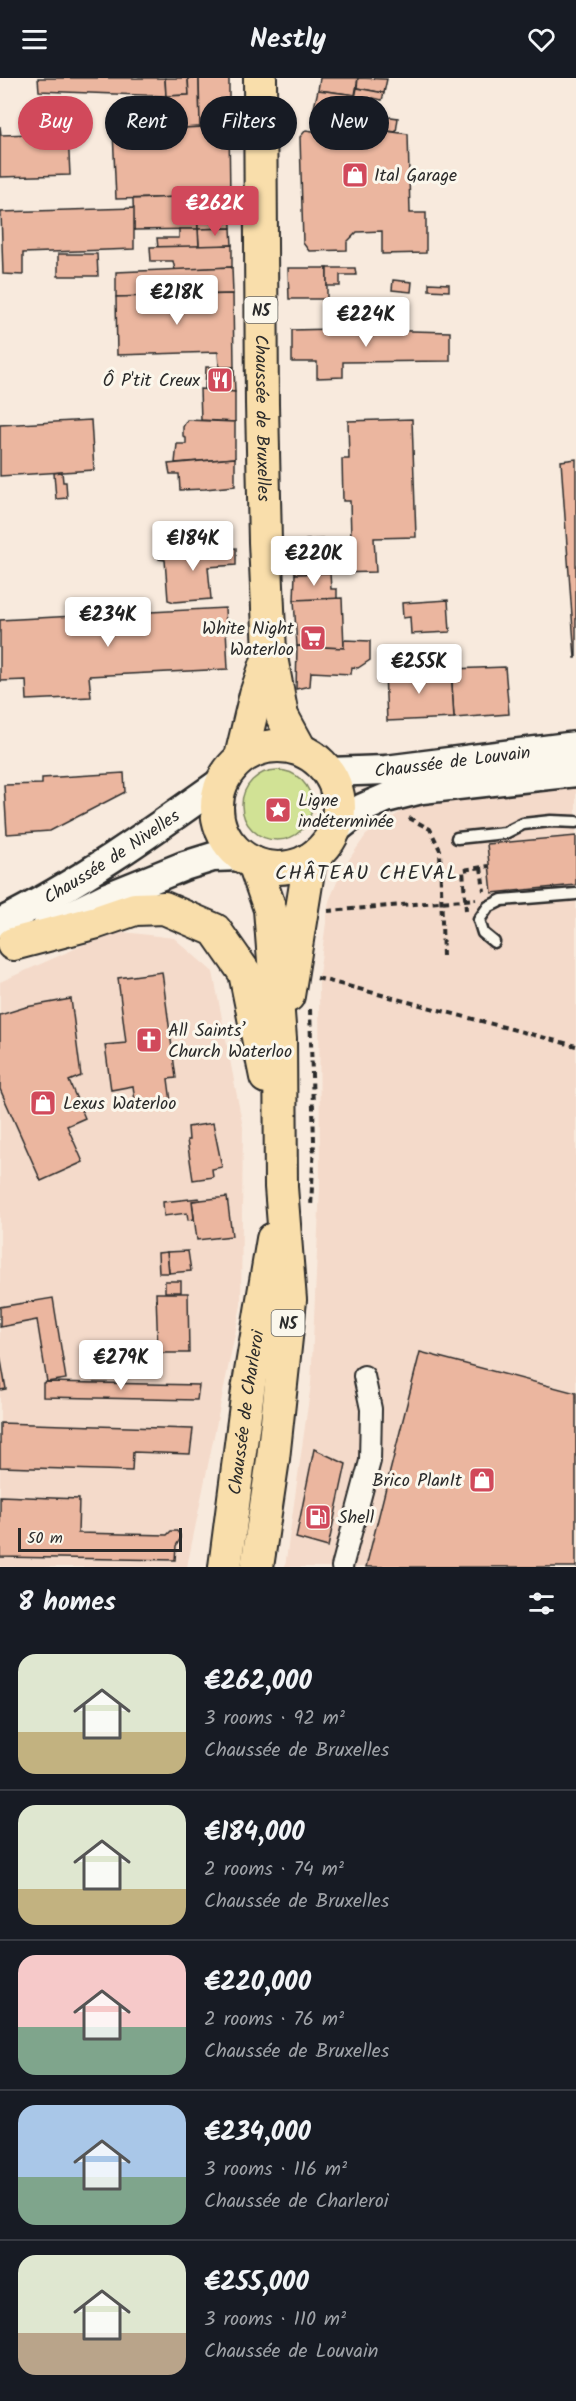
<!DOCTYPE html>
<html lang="en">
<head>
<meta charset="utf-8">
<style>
	body { margin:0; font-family:Kalam,sans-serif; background:#242831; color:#f1f3f6; height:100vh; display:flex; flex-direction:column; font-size:22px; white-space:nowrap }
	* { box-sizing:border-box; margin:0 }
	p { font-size:20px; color:#9ea1a6 }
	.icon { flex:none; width:33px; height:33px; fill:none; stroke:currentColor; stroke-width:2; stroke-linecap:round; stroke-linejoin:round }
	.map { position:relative; height:1489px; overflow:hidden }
	.drawer { display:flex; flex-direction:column; background:#171b24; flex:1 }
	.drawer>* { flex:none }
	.hud { position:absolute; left:18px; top:18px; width:540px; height:54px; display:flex; gap:12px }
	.scale { position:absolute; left:18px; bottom:15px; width:164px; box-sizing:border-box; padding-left:6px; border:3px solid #2b2b2b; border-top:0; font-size:16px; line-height:21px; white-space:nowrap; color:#2b2b2b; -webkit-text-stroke:4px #fbf7ec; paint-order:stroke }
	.price { position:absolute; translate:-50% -51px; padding:0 14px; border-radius:6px; background:#fff; color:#222; font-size:20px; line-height:39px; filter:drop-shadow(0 2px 3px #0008) }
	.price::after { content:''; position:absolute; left:50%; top:36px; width:18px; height:14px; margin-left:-9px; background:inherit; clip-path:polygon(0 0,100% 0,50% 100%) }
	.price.current { background:#d1495b; color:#fff }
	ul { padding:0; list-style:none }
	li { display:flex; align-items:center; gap:18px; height:150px; padding:0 18px }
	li+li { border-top:2px solid #363941 }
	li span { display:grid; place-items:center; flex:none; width:168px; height:120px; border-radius:18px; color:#555 }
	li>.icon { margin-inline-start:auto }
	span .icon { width:72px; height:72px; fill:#fffc; stroke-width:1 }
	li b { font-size:26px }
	h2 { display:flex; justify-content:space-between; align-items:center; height:72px; padding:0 18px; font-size:26px }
	.chip { padding:0 21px; border-radius:27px; background:#171b24; box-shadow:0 2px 4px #0004; font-size:21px; line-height:54px }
	.chip.current { background:#d1495b; color:#fff }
	header { display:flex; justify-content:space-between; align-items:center; height:78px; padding:0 18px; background:#171b24; font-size:27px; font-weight:800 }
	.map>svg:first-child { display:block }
	.built { fill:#f4daca }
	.green { fill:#d1e295; stroke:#7e8660; stroke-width:1.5 }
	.building { fill:#ebb69f; stroke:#2b2b2b; stroke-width:1.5 }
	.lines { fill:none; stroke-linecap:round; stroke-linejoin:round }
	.lane-casing { stroke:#2b2b2b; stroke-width:15 }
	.street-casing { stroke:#2b2b2b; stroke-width:24 }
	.secondary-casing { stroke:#2b2b2b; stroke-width:33 }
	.primary-casing { stroke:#2b2b2b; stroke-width:36 }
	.path { stroke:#2b2b2b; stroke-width:4; stroke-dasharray:6 4.5; stroke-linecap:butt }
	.lane { stroke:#fbf7ec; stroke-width:10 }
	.street { stroke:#fbf7ec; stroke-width:20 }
	.secondary { stroke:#fbf7ec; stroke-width:28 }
	.primary { stroke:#f9deab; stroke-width:32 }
	.labels { text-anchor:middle; stroke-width:6; stroke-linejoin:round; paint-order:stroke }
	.shield { fill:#fbf7ec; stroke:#696865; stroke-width:1.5 }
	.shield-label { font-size:16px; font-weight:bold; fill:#2b2b2b }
	.poi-label { font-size:18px; fill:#2b2b2b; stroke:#fbf7ec; text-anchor:start }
	.street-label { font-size:18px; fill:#2b2b2b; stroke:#fbf7ec }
	.neighbourhood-label { font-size:20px; letter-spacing:1.5px; fill:#2b2b2b; stroke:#fbf7ec }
</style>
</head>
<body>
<header><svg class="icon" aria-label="menu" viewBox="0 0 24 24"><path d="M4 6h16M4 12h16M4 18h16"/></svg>Nestly<svg class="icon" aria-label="heart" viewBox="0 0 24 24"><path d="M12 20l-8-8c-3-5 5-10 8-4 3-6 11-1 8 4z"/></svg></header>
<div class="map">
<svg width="576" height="1489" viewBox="0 0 576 1489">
	<rect width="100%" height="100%" fill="#f8eadd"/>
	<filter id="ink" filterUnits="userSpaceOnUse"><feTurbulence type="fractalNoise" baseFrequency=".0167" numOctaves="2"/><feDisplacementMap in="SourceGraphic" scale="12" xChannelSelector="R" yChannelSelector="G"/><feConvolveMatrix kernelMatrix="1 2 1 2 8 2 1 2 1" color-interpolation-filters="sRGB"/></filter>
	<g filter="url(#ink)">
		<g class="built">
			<polygon points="576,709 576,1489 285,1489 311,1306 320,1109 319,896 329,823 343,790 366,757 411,727 472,717"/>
			<polygon points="115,853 174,860 213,894 243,1049 241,1227 187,1489 0,1489 0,904"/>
		</g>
		<circle class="green" cx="277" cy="727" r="35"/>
		<g class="building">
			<polygon points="38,0 165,0 166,18 39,13"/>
			<polygon points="165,0 188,0 189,17 166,18"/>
			<polygon points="188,0 199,0 200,49 164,51 166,18 189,17"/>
			<polygon points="199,0 229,0 229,48 200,49"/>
			<polygon points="320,0 358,0 355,17 318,12"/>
			<polygon points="358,0 387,1 384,15 357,10"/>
			<polygon points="357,10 384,15 382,22 373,20 373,27 363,26 361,36 352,35"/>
			<polygon points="318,12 355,17 351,40 313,34"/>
			<polygon points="377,37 398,40 396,54 374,51"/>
			<polygon points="339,47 408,56 410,135 426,135 426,175 382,176 382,153 357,154 347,164 347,172 309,173 303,165 300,59 306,52 340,57"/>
			<polygon points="0,48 1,57 68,55 70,97 0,99"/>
			<polygon points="229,48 230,118 116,121 113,53"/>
			<polygon points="197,118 198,151 134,152 133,121"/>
			<polygon points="197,118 230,118 231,150 198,151"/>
			<polygon points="134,130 134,171 23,175 23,197 3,196 1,134"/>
			<polygon points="231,150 232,167 199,169 198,151"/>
			<polygon points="179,151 198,151 199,169 158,170 157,160 179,160"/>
			<polygon points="232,167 232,189 175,192 173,183 151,183 150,169"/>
			<polygon points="58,176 97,176 98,198 58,198"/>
			<polygon points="232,189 233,216 116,219 116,194"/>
			<polygon points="288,190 327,190 327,221 289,221"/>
			<polygon points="327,190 355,190 356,197 340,197 340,208 327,208"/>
			<polygon points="393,202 412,204 411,214 392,212"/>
			<polygon points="429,205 449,206 449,213 429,212"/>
			<polygon points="233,216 234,289 219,289 218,274 117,277 116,219"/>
			<polygon points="334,251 450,254 450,283 343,284 343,299 317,300 317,284 292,284 292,252"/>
			<polygon points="206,289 234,289 235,314 205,311"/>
			<polygon points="200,311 235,314 235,344 201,342"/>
			<polygon points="412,341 416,459 374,460 376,494 295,496 293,477 306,462 351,460 350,423 343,423 342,381 349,381 348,343"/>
			<polygon points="91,342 94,392 0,398 0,347"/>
			<polygon points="187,342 235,344 235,380 175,385 177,366 186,366 186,360 183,359 183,349"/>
			<polygon points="235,380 235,408 205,411 180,412 179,396 170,396 168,386"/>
			<polygon points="576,381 576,580 575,580 561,383"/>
			<polygon points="62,394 63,404 66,404 67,420 56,421 54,395"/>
			<polygon points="236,470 236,487 208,489 211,521 174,524 168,522 165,482 159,481 158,475"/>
			<polygon points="330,495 331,511 337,511 337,521 294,522 295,496"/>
			<polygon points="342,520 344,570 297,568 294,522"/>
			<polygon points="448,522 450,554 411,556 410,539 403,540 402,525"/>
			<polygon points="225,530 228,591 89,598 91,619 27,622 26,602 0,603 0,542"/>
			<polygon points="344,562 370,563 370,582 358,590 352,589 351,596 311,594 310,608 296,611 297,568 344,570"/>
			<polygon points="505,589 509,636 454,640 451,591"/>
			<polygon points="451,591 454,640 387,643 385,594"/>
			<polygon points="124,695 125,714 50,753 7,756 4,707 42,706 42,700"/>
			<polygon points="576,758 576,807 492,815 487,766"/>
			<polygon points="162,894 176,1000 168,1001 171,1024 136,1030 133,1008 111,1012 105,967 126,965 118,900"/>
			<polygon points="71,921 81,998 69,1003 85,1040 67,1048 83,1084 41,1103 0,1011 0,937 26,929"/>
			<polygon points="213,1045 222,1089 212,1091 213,1099 193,1102 187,1062 189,1062 188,1049"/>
			<polygon points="227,1119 232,1158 197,1162 192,1123"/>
			<polygon points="199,1120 200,1122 192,1123 194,1141 188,1142 187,1135 164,1138 163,1124"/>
			<polygon points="188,1173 191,1193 169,1195 167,1174"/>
			<polygon points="167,1174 169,1195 159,1195 158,1175"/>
			<rect x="165" y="1203" width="16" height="11"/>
			<polygon points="156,1215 188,1215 189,1275 158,1275"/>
			<polygon points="53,1220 66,1301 47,1304 37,1242 0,1249 0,1229"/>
			<polygon points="420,1274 576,1315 576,1489 366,1489"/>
			<polygon points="0,1277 6,1311 0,1312"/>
			<polygon points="43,1305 47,1304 199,1307 197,1322 43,1319"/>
			<polygon points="0,1345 192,1351 193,1351 190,1376 133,1374 132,1393 0,1389"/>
			<polygon points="314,1371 346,1386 328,1469 296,1460"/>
			<polygon points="0,1418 79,1421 78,1455 167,1457 171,1453 177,1453 180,1457 180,1461 176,1468 175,1482 0,1479"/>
		</g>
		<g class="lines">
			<defs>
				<g id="lane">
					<polyline points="457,760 505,755 523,746 551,743 576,744"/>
					<polyline points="494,864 483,855 479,842 488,829 502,822 576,816"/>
				</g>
				<polyline id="street" points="342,1489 370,1383 371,1331 364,1298"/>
				<g id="secondary">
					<path id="s1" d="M329,694L386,692L576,668"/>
					<polyline points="336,751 363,730 386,720 422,711 576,694"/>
					<path id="s2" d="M0,845C78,806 150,755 220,705"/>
					<polyline points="47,849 105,820 184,788 213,779 241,778"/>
				</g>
				<g id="primary">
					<path id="s3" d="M260,0L262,326L265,464L270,574L282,638L300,671"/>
					<circle cx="278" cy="729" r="61"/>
					<polyline points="241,679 256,616 269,578"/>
					<polyline points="254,785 270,831 280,961 281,1109 290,1222 273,1381 257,1489"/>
					<polyline points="13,866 97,844 135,831 164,830 215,852 245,895 266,999"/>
					<polyline points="288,918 310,781"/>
					<path id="s4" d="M225,1489L248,1312L273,1161"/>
				</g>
			</defs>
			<use href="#lane" class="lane-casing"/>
			<use href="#street" class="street-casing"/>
			<use href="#secondary" class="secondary-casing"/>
			<use href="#primary" class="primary-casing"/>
			<g class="path">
				<polyline points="409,740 430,751 440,772 443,879"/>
				<polyline points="481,789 484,813"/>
				<polyline points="466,832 463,792 489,788"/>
				<polyline points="328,833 476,821"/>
				<polyline points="317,900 576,968"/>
				<polyline points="310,931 314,1063 311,1130"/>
			</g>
			<use href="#lane" class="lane"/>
			<use href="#street" class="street"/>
			<use href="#secondary" class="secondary"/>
			<use href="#primary" class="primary"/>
		</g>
	</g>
	<defs>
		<symbol id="shop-square" viewBox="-11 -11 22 22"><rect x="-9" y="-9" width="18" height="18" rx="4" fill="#d1495b" stroke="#fbf7ec"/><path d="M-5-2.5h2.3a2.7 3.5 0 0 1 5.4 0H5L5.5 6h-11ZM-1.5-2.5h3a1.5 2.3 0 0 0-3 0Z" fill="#fff"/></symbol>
		<symbol id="restaurant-square" viewBox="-11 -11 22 22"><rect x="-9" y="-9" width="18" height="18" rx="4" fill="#d1495b" stroke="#fbf7ec"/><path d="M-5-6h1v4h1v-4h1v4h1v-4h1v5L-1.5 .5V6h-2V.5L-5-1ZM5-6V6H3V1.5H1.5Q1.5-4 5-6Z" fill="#fff"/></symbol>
		<symbol id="supermarket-square" viewBox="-11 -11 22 22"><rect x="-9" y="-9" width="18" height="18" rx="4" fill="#d1495b" stroke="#fbf7ec"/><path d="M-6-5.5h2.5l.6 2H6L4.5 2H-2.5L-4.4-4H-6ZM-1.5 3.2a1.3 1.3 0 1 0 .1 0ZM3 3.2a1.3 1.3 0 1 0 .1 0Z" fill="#fff"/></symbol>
		<symbol id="sight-square" viewBox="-11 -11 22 22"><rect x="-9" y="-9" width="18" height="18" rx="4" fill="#d1495b" stroke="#fbf7ec"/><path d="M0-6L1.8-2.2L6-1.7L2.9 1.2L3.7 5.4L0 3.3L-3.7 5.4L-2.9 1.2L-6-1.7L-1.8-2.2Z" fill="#fff"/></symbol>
		<symbol id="church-square" viewBox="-11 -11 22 22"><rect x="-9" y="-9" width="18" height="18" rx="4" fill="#d1495b" stroke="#fbf7ec"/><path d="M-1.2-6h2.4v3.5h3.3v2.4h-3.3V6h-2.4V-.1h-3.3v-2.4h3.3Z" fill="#fff"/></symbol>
		<symbol id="fuel-square" viewBox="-11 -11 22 22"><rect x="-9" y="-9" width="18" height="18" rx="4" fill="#d1495b" stroke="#fbf7ec"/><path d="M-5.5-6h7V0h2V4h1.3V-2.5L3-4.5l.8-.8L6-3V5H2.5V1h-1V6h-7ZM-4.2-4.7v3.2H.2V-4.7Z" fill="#fff"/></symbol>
	</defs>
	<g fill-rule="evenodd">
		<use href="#shop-square" x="340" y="82" width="30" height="30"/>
		<use href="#restaurant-square" x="205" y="287" width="30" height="30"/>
		<use href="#supermarket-square" x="298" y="545" width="30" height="30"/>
		<use href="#sight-square" x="263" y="717" width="30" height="30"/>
		<use href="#church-square" x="134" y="947" width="30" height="30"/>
		<use href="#shop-square" x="28" y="1010" width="30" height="30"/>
		<use href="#shop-square" x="467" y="1387" width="30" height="30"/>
		<use href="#fuel-square" x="303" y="1424" width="30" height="30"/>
	</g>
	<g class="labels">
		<g class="shield">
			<rect x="244.5" y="219" width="33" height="26" rx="4.5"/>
			<rect x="271.5" y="1232" width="33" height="26" rx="4.5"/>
		</g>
		<g class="shield-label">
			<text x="261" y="238">N5</text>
			<text x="288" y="1251">N5</text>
		</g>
		<g class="poi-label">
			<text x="374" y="103">Ital Garage</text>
			<text x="200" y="308" text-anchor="end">Ô P'tit Creux</text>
			<text x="294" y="556" text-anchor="end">White Night<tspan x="294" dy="21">Waterloo</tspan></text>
			<text x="298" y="728">Ligne<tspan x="298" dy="21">indéterminée</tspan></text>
			<text x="168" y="958">All Saints’<tspan x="168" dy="21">Church Waterloo</tspan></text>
			<text x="63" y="1031">Lexus Waterloo</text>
			<text x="462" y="1408" text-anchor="end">Brico PlanIt</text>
			<text x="338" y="1445">Shell</text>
		</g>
		<g class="street-label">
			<text dy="6" stroke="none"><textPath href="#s3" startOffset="340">Chaussée de Bruxelles</textPath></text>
			<text dy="6" stroke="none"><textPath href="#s1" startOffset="124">Chaussée de Louvain</textPath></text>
			<text dy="6" stroke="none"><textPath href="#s2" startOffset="130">Chaussée de Nivelles</textPath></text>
			<text dy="6" stroke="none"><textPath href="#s4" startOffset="156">Chaussée de Charleroi</textPath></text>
		</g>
		<g class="neighbourhood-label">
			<text x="367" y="801">CHÂTEAU CHEVAL</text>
		</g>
	</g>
</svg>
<div class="scale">50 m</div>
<b class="price current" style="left:215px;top:159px">€262K</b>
<b class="price" style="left:177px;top:248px">€218K</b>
<b class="price" style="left:366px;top:270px">€224K</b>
<b class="price" style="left:193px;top:494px">€184K</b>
<b class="price" style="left:314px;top:509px">€220K</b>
<b class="price" style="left:108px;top:570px">€234K</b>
<b class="price" style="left:419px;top:617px">€255K</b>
<b class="price" style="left:121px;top:1313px">€279K</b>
<div class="hud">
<a class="chip current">Buy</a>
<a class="chip">Rent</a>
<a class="chip">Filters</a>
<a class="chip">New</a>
</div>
</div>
<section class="drawer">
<h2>8 homes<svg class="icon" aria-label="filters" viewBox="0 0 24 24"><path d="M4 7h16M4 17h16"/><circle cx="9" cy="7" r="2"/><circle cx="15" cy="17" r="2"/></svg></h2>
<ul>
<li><span style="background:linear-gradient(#dfe7d0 65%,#c2b280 0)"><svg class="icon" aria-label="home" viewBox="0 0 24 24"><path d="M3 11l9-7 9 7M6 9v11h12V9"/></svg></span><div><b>€262,000</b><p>3 rooms · 92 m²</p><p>Chaussée de Bruxelles</p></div></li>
<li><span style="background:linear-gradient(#dfe7d0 70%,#c2b280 0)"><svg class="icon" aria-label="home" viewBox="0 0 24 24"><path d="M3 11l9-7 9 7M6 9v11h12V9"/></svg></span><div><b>€184,000</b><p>2 rooms · 74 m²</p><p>Chaussée de Bruxelles</p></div></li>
<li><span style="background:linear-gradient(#f6c9c9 60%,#7fa58c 0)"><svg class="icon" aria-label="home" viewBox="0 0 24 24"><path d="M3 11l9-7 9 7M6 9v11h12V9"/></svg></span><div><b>€220,000</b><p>2 rooms · 76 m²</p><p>Chaussée de Bruxelles</p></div></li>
<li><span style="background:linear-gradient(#a9c7e8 60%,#7fa58c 0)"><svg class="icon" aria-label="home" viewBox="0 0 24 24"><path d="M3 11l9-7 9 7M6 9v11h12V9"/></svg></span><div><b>€234,000</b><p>3 rooms · 116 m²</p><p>Chaussée de Charleroi</p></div></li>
<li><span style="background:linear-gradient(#dfe7d0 65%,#b9a48a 0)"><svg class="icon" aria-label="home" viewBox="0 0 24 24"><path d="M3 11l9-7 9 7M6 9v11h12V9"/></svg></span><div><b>€255,000</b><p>3 rooms · 110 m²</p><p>Chaussée de Louvain</p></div></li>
</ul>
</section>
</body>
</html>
